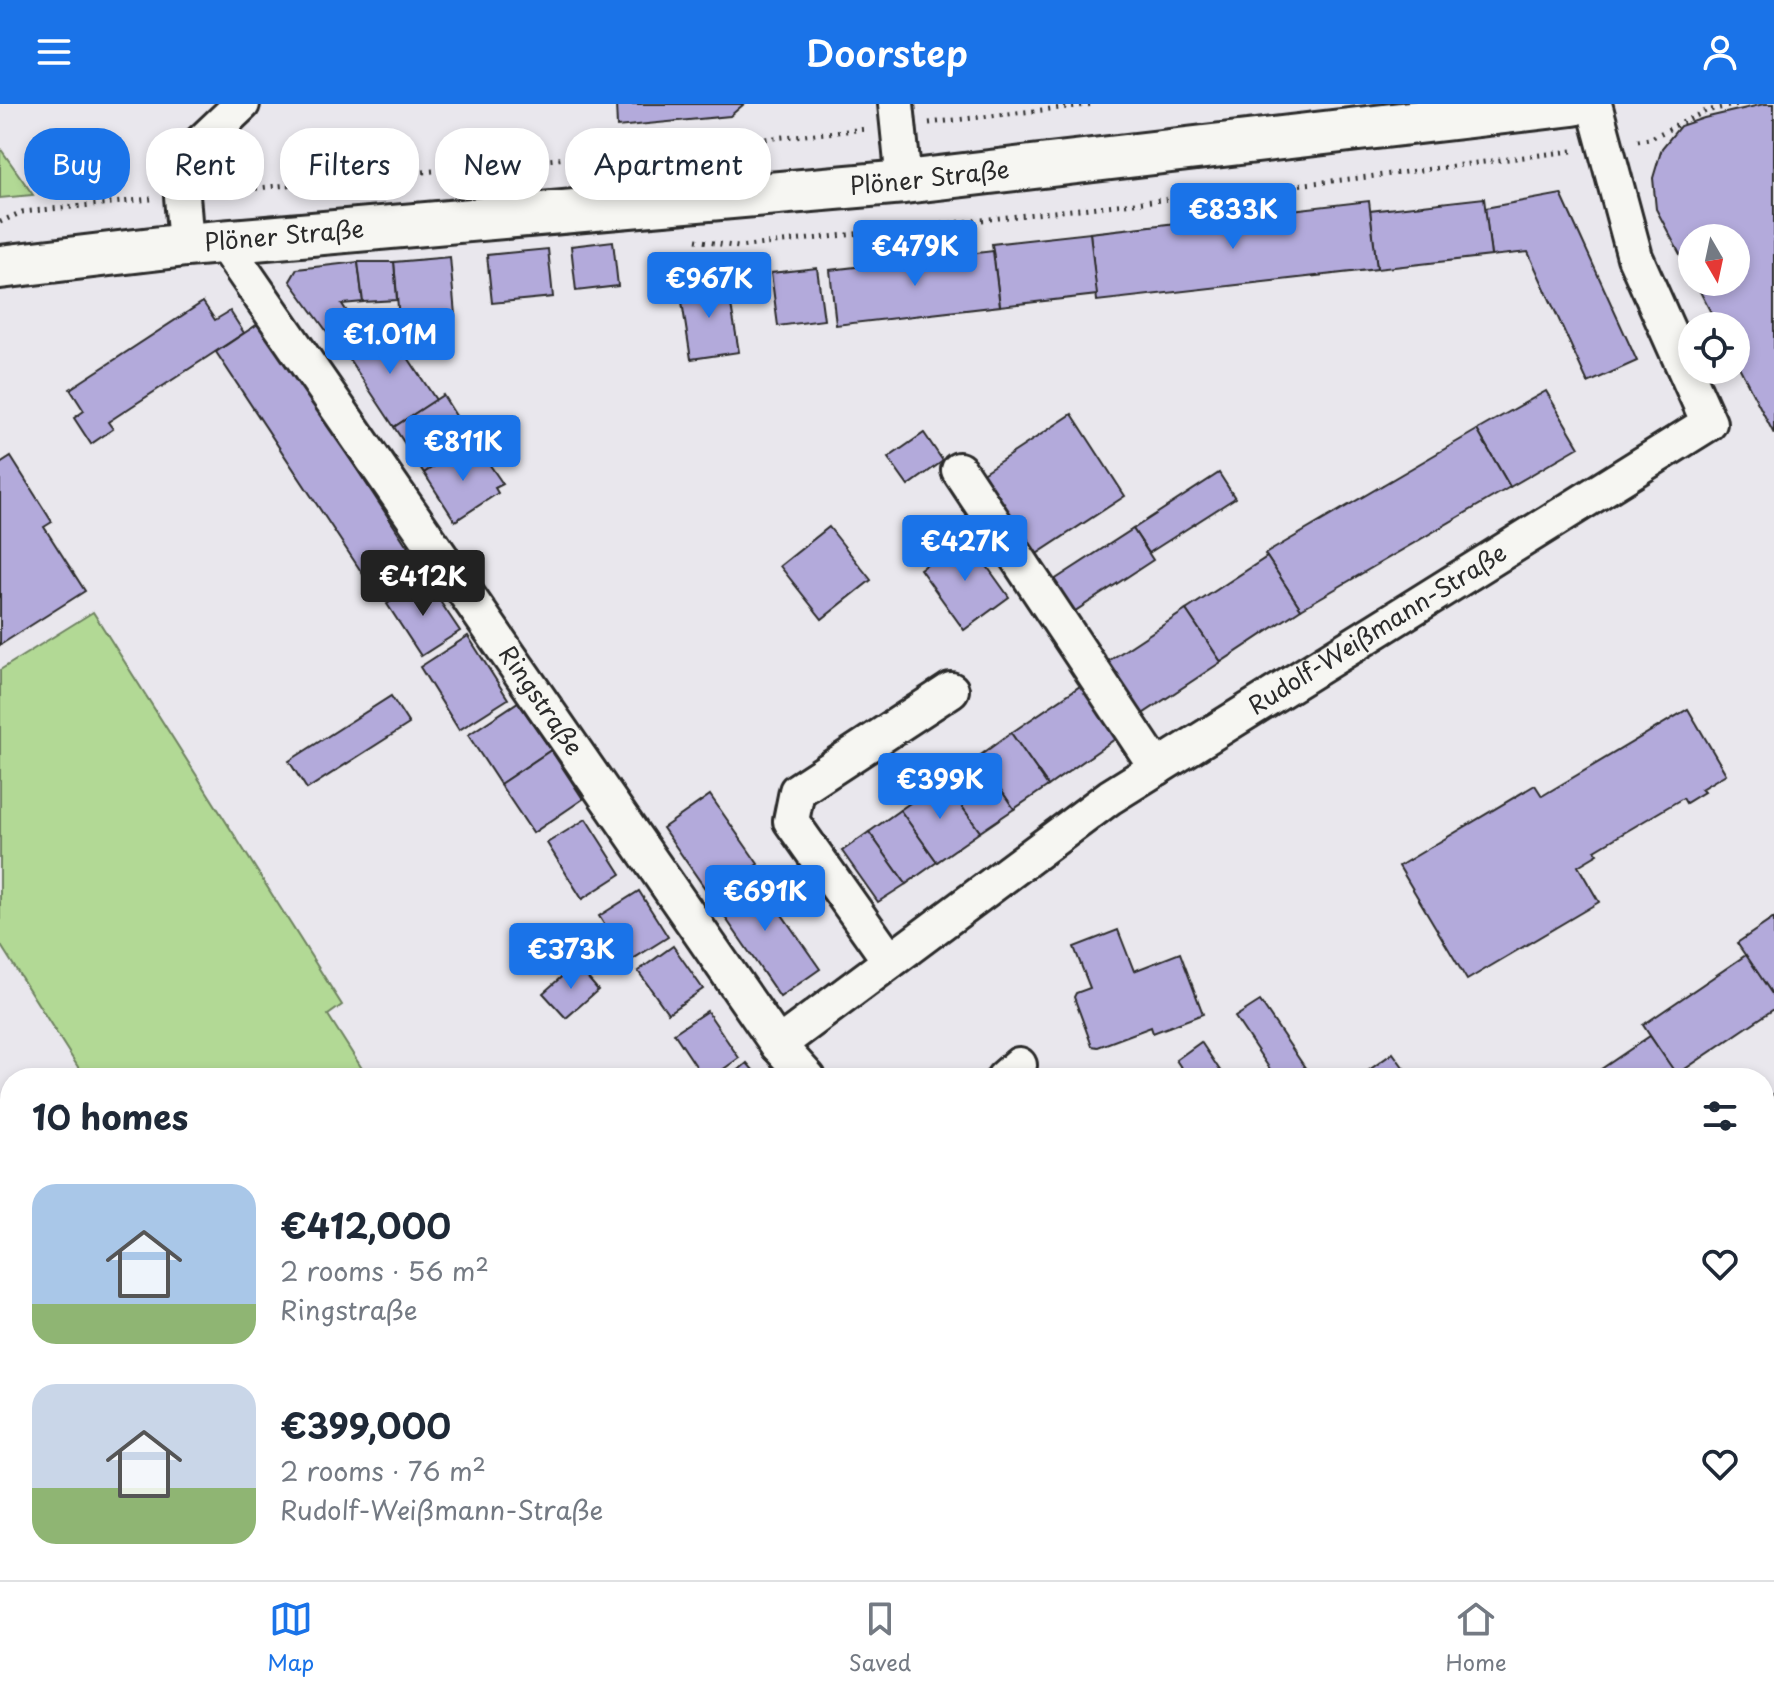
<!DOCTYPE html>
<html lang="en">
<head>
<meta charset="utf-8">
<style>
	body { margin:0; font-family:"Playpen Sans",sans-serif; background:#f2f2f3; color:#1f2937; height:100vh; display:flex; flex-direction:column; font-size:30px; white-space:nowrap }
	* { box-sizing:border-box; margin:0 }
	p { font-size:26px; color:#747a83 }
	.icon { flex:none; width:44px; height:44px; fill:none; stroke:currentColor; stroke-width:2; stroke-linecap:round; stroke-linejoin:round }
	.map { position:relative; flex:1; overflow:hidden }
	.panel { position:absolute; left:0px; top:964px; width:1774px; height:512px; display:flex; flex-direction:column; background:#fff; border-radius:32px 32px 0 0; box-shadow:0 4px 12px #0003 }
	.panel>* { flex:none }
	.banner { position:absolute; left:24px; top:24px; width:800px; height:72px; display:flex; gap:16px }
	.needle { width:52px; rotate:171deg }
	.tools { position:absolute; left:1678px; top:120px; display:grid; gap:16px }
	.tools a { display:grid; place-items:center; width:72px; height:72px; border-radius:50%; background:#fff; box-shadow:0 4px 12px #0003; font-size:40px }
	.price { position:absolute; translate:-50% -68px; padding:0 18px; border-radius:8px; background:#1a73e8; color:#fff; font-size:26px; line-height:52px; filter:drop-shadow(0 2px 4px #0008) }
	.price::after { content:''; position:absolute; left:50%; top:48px; width:24px; height:18px; margin-left:-12px; background:inherit; clip-path:polygon(0 0,100% 0,50% 100%) }
	.price.current { background:#222; color:#fff }
	ul { padding:0; list-style:none }
	li { display:flex; align-items:center; gap:24px; height:200px; padding:0 32px }
	li span { display:grid; place-items:center; flex:none; width:224px; height:160px; border-radius:24px; color:#555 }
	li>.icon { margin-inline-start:auto }
	span .icon { width:96px; height:96px; fill:#fffc; stroke-width:1 }
	li b { font-size:34px }
	h2 { display:flex; justify-content:space-between; align-items:center; height:96px; padding:0 32px; font-size:34px }
	.chip { padding:0 28px; border-radius:32px; background:#fff; box-shadow:0 4px 12px #0003; font-size:28px; line-height:72px }
	.chip.current { background:#1a73e8; color:#fff }
	header { display:flex; justify-content:space-between; align-items:center; height:104px; padding:0 32px; background:#1a73e8; color:#fff; font-size:36px; font-weight:600 }
	.menu { display:flex; justify-content:space-around; align-items:center; height:112px; border-top:2px solid #e0e1e3; background:#fff; font-size:22px; color:#747a83 }
	.menu a { display:grid; justify-items:center; gap:4px }
	.menu .current { color:#1a73e8 }
	.map>svg:first-child { display:block }
	.green { fill:#b2d995; stroke:#6e8260; stroke-width:2 }
	.building { fill:#b3aadb; stroke:#2b2b2b; stroke-width:2 }
	.lines { fill:none; stroke-linecap:round; stroke-linejoin:round }
	.minor-casing { stroke:#2b2b2b; stroke-width:40 }
	.major-casing { stroke:#2b2b2b; stroke-width:48 }
	.path { stroke:#2b2b2b; stroke-width:5; stroke-dasharray:2 6; stroke-linecap:butt }
	.minor { stroke:#f6f6f2; stroke-width:34 }
	.major { stroke:#f6f6f2; stroke-width:42 }
	.labels { text-anchor:middle; stroke-width:6; stroke-linejoin:round; paint-order:stroke }
	.street-label { font-size:24px; fill:#2b2b2b; stroke:#f6f6f2 }
</style>
</head>
<body>
<header><svg class="icon" aria-label="menu" viewBox="0 0 24 24"><path d="M4 6h16M4 12h16M4 18h16"/></svg>Doorstep<svg class="icon" aria-label="person" viewBox="0 0 24 24"><circle cx="12" cy="8" r="4"/><path d="M4 21q1-7 8-7t8 7"/></svg></header>
<div class="map">
<svg width="1774" height="1476" viewBox="0 0 1774 1476">
	<rect width="100%" height="100%" fill="#e9e7ed"/>
	<filter id="ink" filterUnits="userSpaceOnUse"><feTurbulence type="fractalNoise" baseFrequency=".0125" numOctaves="2"/><feDisplacementMap in="SourceGraphic" scale="16" xChannelSelector="R" yChannelSelector="G"/><feConvolveMatrix kernelMatrix="1 2 1 2 8 2 1 2 1" color-interpolation-filters="sRGB"/></filter>
	<g filter="url(#ink)">
		<g class="green">
			<polygon points="0,44 33,91 0,94"/>
			<polygon points="93,508 342,901 328,911 368,974 85,974 0,840 0,566"/>
		</g>
		<g class="building">
			<polygon points="616,0 744,0 730,12 617,23"/>
			<polygon points="1764,0 1774,0 1774,330 1736,257 1736,222 1718,222 1695,178 1736,178 1736,134 1692,134 1692,173 1656,105 1653,74 1662,44 1680,22 1704,14"/>
			<polygon points="1561,90 1637,257 1588,279 1528,148 1491,152 1485,104"/>
			<polygon points="1484,94 1491,152 1377,165 1370,107"/>
			<polygon points="1369,97 1377,165 1097,197 1090,129"/>
			<polygon points="1090,129 1097,191 1000,202 992,140"/>
			<polygon points="613,137 618,182 576,187 571,142"/>
			<polygon points="548,145 553,193 492,199 487,151"/>
			<polygon points="993,147 1000,202 836,221 830,166"/>
			<polygon points="450,153 455,211 399,215 394,158"/>
			<polygon points="358,158 363,198 342,200 359,226 336,240 290,177 297,165"/>
			<polygon points="358,158 394,158 397,196 363,198"/>
			<polygon points="817,164 824,216 778,222 771,169"/>
			<polygon points="727,177 739,248 691,255 680,185"/>
			<polygon points="203,198 215,216 230,207 244,229 108,318 113,325 91,340 74,314 84,307 70,285"/>
			<polygon points="261,218 422,465 378,493 216,248"/>
			<polygon points="387,222 436,296 394,323 345,249"/>
			<polygon points="1546,287 1579,343 1510,383 1477,326"/>
			<polygon points="443,291 458,315 451,321 465,342 424,369 394,323"/>
			<polygon points="1072,310 1125,392 1035,451 981,370"/>
			<polygon points="1477,326 1510,383 1301,505 1265,450"/>
			<polygon points="924,329 943,357 908,382 888,354"/>
			<polygon points="465,342 476,360 485,354 503,380 495,384 498,389 455,417 424,369"/>
			<polygon points="11,353 52,418 44,423 85,487 0,541 0,360"/>
			<polygon points="1219,369 1235,394 1149,449 1133,425"/>
			<polygon points="829,423 871,476 822,515 780,462"/>
			<polygon points="1133,425 1153,456 1069,511 1048,480"/>
			<polygon points="966,433 1009,493 964,526 920,465"/>
			<polygon points="1267,453 1301,505 1221,558 1186,506"/>
			<polygon points="425,475 460,527 421,552 387,500"/>
			<polygon points="1186,506 1221,558 1138,613 1104,560"/>
			<polygon points="468,532 508,595 459,626 420,563"/>
			<polygon points="1089,576 1125,628 1048,682 1011,629"/>
			<polygon points="391,592 409,620 307,685 289,657"/>
			<polygon points="518,598 551,646 500,680 468,631"/>
			<polygon points="1688,605 1726,670 1701,685 1704,688 1686,699 1683,694 1595,746 1598,750 1578,762 1599,798 1467,876 1399,762 1535,681 1542,692"/>
			<polygon points="1011,629 1048,682 1014,705 978,653"/>
			<polygon points="551,646 583,695 533,729 500,680"/>
			<polygon points="978,653 1014,705 980,728 943,676"/>
			<polygon points="943,676 980,728 937,758 900,706"/>
			<polygon points="710,691 758,760 711,793 663,724"/>
			<polygon points="900,706 937,758 906,780 869,728"/>
			<polygon points="586,715 621,770 582,795 547,739"/>
			<polygon points="869,728 906,780 878,798 842,747"/>
			<polygon points="750,765 820,865 780,893 711,793"/>
			<polygon points="639,787 668,833 628,858 599,812"/>
			<polygon points="1774,814 1774,893 1737,839"/>
			<polygon points="1118,826 1134,867 1180,849 1203,910 1153,929 1151,923 1098,943 1092,942 1074,893 1076,889 1090,884 1074,843"/>
			<polygon points="673,842 703,885 668,909 638,867"/>
			<polygon points="1746,851 1774,893 1774,905 1676,971 1643,921"/>
			<polygon points="576,860 598,886 566,914 543,889"/>
			<polygon points="1260,897 1312,974 1276,974 1235,913"/>
			<polygon points="707,907 739,954 711,974 704,974 674,929"/>
			<polygon points="1650,932 1679,974 1588,974"/>
			<polygon points="1201,938 1225,974 1188,974 1176,956"/>
			<polygon points="1393,949 1411,974 1358,974"/>
			<polygon points="747,959 760,974 729,974"/>
			<polygon points="1771,1084 1774,1088 1774,1151 1764,1140 1764,1091"/>
			<polygon points="1764,1166 1774,1176 1774,1225 1764,1235"/>
			<polygon points="0,1200 10,1216 10,1265 0,1271"/>
			<polygon points="10,1265 10,1315 0,1299 0,1271"/>
			<polygon points="0,1431 10,1447 10,1459 0,1466"/>
			<polygon points="10,1459 10,1466 21,1466 27,1476 0,1476 0,1466"/>
			<polygon points="259,1466 332,1466 316,1476 265,1476"/>
			<polygon points="698,1466 785,1466 793,1475 707,1476"/>
			<polygon points="841,1466 951,1466 960,1476 850,1476"/>
			<polygon points="1154,1466 1214,1466 1223,1476 1164,1476"/>
			<polygon points="1432,1466 1445,1466 1457,1476 1423,1476"/>
		</g>
		<g class="lines">
			<defs>
				<g id="minor">
					<polyline points="896,0 904,78"/>
					<path id="s1" d="M223,138L778,941L808,974"/>
					<polyline points="186,141 182,92 187,52 242,0"/>
					<polyline points="959,366 1157,664"/>
					<polyline points="890,857 791,717 797,687 951,586"/>
					<path id="s2" d="M778,941L1110,693L1709,319L1635,153L1594,0"/>
					<polyline points="1004,974 1019,961"/>
					<polyline points="1764,1019 1774,1009"/>
					<polyline points="1764,1265 1774,1276"/>
					<polyline points="1253,1466 1262,1476"/>
					<polyline points="134,1476 150,1466"/>
					<polyline points="1334,1476 1337,1466"/>
					<polyline points="1395,1476 1403,1466"/>
				</g>
				<g id="major">
					<path id="s3" d="M0,163L186,141L904,78L1573,0"/>
					<polyline points="0,1405 10,1421"/>
					<polyline points="38,1466 45,1476"/>
				</g>
			</defs>
			<use href="#minor" class="minor-casing"/>
			<use href="#major" class="major-casing"/>
			<g class="path">
				<polyline points="929,19 1095,0"/>
				<polyline points="1638,37 1649,35 1706,7 1738,0"/>
				<polyline points="216,88 867,25"/>
				<polyline points="0,118 22,108 151,95"/>
				<polyline points="696,136 738,143 1359,74 1572,47"/>
				<polyline points="820,1466 829,1476"/>
			</g>
			<use href="#minor" class="minor"/>
			<use href="#major" class="major"/>
		</g>
	</g>
	<g class="labels">
		<g class="street-label">
			<text dy="8" stroke="none"><textPath href="#s3" startOffset="934">Plöner Straße</textPath></text>
			<text dy="8" stroke="none"><textPath href="#s3" startOffset="286">Plöner Straße</textPath></text>
			<text dy="8" stroke="none"><textPath href="#s2" startOffset="730">Rudolf-Weißmann-Straße</textPath></text>
			<text dy="8" stroke="none"><textPath href="#s1" startOffset="558">Ringstraße</textPath></text>
		</g>
	</g>
</svg>
<div class="tools">
<a><svg class="needle" viewBox="-14 -14 28 28"><path d="M0-13l5 13h-10z" fill="#e53935"/><path d="M0 13l5-13h-10z" fill="#747a83"/></svg></a>
<a><svg class="icon" aria-label="locate" viewBox="0 0 24 24"><circle cx="12" cy="12" r="6"/><path d="M12 2v4M12 18v4M2 12h4M18 12h4"/></svg></a>
</div>
<b class="price" style="left:1233px;top:147px">€833K</b>
<b class="price" style="left:915px;top:184px">€479K</b>
<b class="price" style="left:709px;top:216px">€967K</b>
<b class="price" style="left:390px;top:272px">€1.01M</b>
<b class="price" style="left:463px;top:379px">€811K</b>
<b class="price" style="left:965px;top:479px">€427K</b>
<b class="price current" style="left:423px;top:514px">€412K</b>
<b class="price" style="left:940px;top:717px">€399K</b>
<b class="price" style="left:765px;top:829px">€691K</b>
<b class="price" style="left:571px;top:887px">€373K</b>
<div class="banner">
<a class="chip current">Buy</a>
<a class="chip">Rent</a>
<a class="chip">Filters</a>
<a class="chip">New</a>
<a class="chip">Apartment</a>
</div>
<section class="panel">
<h2>10 homes<svg class="icon" aria-label="filters" viewBox="0 0 24 24"><path d="M4 7h16M4 17h16"/><circle cx="9" cy="7" r="2"/><circle cx="15" cy="17" r="2"/></svg></h2>
<ul>
<li><span style="background:linear-gradient(#a9c7e8 75%,#8fb573 0)"><svg class="icon" aria-label="home" viewBox="0 0 24 24"><path d="M3 11l9-7 9 7M6 9v11h12V9"/></svg></span><div><b>€412,000</b><p>2 rooms · 56 m²</p><p>Ringstraße</p></div><svg class="icon" aria-label="heart" viewBox="0 0 24 24"><path d="M12 20l-8-8c-3-5 5-10 8-4 3-6 11-1 8 4z"/></svg></li>
<li><span style="background:linear-gradient(#c9d6e8 65%,#8fb573 0)"><svg class="icon" aria-label="home" viewBox="0 0 24 24"><path d="M3 11l9-7 9 7M6 9v11h12V9"/></svg></span><div><b>€399,000</b><p>2 rooms · 76 m²</p><p>Rudolf-Weißmann-Straße</p></div><svg class="icon" aria-label="heart" viewBox="0 0 24 24"><path d="M12 20l-8-8c-3-5 5-10 8-4 3-6 11-1 8 4z"/></svg></li>
</ul>
</section>
</div>
<nav class="menu">
<a class="current"><svg class="icon" aria-label="map" viewBox="0 0 24 24"><path d="M3 6l6-2 6 2 6-2v14l-6 2-6-2-6 2zM9 4v14M15 6v14"/></svg>Map</a>
<a><svg class="icon" aria-label="saved" viewBox="0 0 24 24"><path d="M7 4h10v16l-5-4-5 4z"/></svg>Saved</a>
<a><svg class="icon" aria-label="home" viewBox="0 0 24 24"><path d="M3 11l9-7 9 7M6 9v11h12V9"/></svg>Home</a>
</nav>
</body>
</html>
